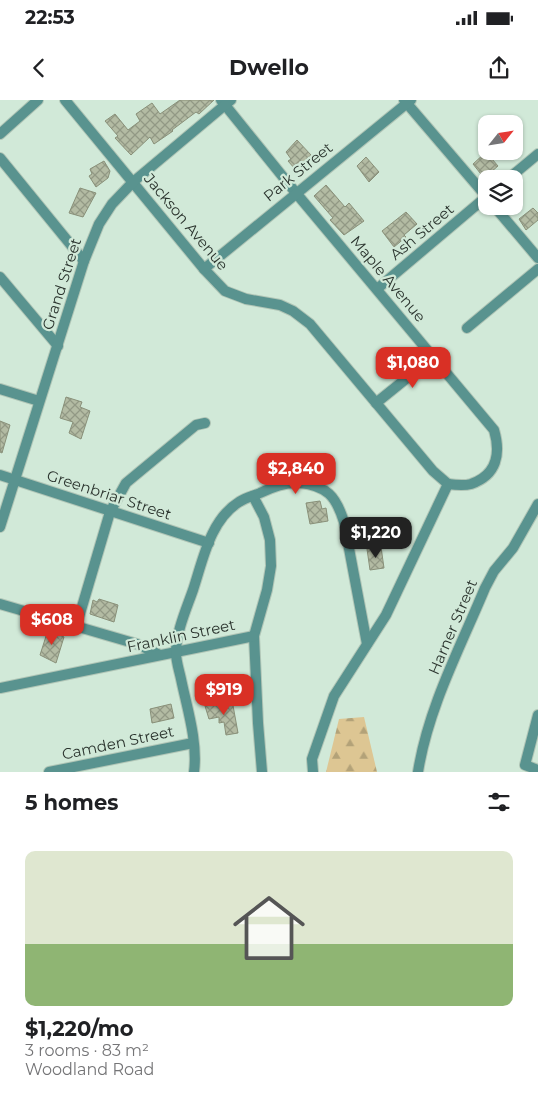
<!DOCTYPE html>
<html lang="en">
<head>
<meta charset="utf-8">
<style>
	body { margin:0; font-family:Montserrat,sans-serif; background:#f2f2f2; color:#202124; height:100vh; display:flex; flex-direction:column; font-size:19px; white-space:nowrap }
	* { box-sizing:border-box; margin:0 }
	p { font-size:16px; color:#757577 }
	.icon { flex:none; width:28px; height:28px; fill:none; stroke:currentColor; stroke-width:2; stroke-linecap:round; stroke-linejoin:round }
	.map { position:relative; height:672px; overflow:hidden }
	.side { display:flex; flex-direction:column; background:#fff; flex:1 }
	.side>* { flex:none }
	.needle { width:32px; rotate:60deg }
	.fabs { position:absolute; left:478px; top:15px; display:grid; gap:10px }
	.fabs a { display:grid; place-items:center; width:45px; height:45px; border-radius:10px; background:#fff; box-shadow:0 1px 4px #0004; font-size:25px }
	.price { position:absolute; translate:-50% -42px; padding:0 11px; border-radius:10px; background:#d93025; color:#fff; font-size:16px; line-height:32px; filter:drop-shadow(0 1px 2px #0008) }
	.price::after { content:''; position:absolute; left:50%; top:30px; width:15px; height:11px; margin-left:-8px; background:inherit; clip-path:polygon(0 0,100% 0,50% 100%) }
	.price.selected { background:#222; color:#fff }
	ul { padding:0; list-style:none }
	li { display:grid; align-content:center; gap:10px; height:265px; padding:0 25px }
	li+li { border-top:1px solid #e0e0e0 }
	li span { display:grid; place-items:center; height:155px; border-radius:10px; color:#555 }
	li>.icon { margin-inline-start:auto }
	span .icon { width:90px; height:90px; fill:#fffc; stroke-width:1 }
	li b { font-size:21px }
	h2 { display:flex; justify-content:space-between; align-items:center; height:60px; padding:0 25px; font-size:21px }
	.status { display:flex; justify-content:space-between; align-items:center; height:35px; padding:0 25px; background:#fff; direction:ltr }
	.status svg { height:14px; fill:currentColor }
	header { display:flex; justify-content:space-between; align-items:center; height:65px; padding:0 25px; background:#fff; font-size:22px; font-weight:700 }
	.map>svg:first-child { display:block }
	.forest { fill:url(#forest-firs) }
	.building { fill:url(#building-cross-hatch); stroke:#899079 }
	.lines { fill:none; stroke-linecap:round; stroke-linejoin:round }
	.street-casing { stroke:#b0c5b6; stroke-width:12 }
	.street { stroke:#59938f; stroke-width:10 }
	.labels { text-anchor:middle; stroke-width:4.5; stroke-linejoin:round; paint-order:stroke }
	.street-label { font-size:15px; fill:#2b342e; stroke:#d1e9d8 }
</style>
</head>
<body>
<div class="status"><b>22:53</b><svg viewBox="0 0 49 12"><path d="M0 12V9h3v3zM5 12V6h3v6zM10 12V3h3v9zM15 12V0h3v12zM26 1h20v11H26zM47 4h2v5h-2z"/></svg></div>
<header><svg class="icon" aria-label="back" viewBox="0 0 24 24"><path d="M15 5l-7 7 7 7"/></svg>Dwello<svg class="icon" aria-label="share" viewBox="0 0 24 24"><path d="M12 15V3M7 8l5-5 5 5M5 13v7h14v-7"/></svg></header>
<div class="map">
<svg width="538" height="672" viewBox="0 0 538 672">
	<defs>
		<pattern id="forest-firs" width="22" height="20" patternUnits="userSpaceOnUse" patternTransform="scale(1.25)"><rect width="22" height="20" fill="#ddc693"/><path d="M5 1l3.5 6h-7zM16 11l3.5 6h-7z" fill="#b3a278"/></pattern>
		<pattern id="building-cross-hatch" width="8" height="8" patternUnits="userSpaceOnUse" patternTransform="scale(1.25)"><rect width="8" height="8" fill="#b3bba3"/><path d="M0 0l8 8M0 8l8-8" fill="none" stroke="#929985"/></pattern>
	</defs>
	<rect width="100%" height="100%" fill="#d1e9d8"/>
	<polygon class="forest" points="364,617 377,672 326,672 339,619"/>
	<g class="building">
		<polygon points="180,0 214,0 199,14 196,12 172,30 173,31 154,44 150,37 131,55 115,38 118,36 105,21 115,14 128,30 140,21 136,14 152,3 160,14"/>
		<polygon points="297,40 311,55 295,69 288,61 291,59 286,52"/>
		<polygon points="486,52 498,66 484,78 473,64"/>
		<polygon points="366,57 379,72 369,82 357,66"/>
		<polygon points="104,61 110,71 108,78 96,87 89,76 92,74 90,69"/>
		<polygon points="326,85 345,107 349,103 364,121 344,135 330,120 333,118 314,96"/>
		<polygon points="80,88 96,93 83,117 69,113"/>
		<polygon points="533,108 538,113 538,120 526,130 519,119"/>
		<polygon points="406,112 417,124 404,135 406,137 394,147 382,131"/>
		<polygon points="66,297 82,302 80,307 90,311 81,339 69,333 73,322 60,318"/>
		<polygon points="0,321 10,325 2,353 0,352"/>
		<polygon points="320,401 322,409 326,408 328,421 310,424 306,403"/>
		<polygon points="381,447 384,468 370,470 367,449"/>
		<polygon points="99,499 118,505 114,522 90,514 93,500 97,502"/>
		<polygon points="48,530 64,537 56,563 40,555"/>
		<polygon points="232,600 238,633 226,635 224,622 219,623 219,617 209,619 205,606"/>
		<polygon points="171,604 174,618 152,623 150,609"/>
	</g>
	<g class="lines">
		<defs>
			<g id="street">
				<polyline points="65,0 204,169 225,191 246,199 280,205 293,211 310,224 433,371 448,384"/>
				<path d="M221,0L296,93L494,330C501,354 497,375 471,384C464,386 455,385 448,384"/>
				<polyline points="404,0 486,96"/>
				<polyline points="0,34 38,0"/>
				<polyline points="0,58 84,161"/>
				<polyline points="508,79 538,54"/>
				<polyline points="494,106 538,158"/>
				<polyline points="204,169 411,0"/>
				<polyline points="0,177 58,246"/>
				<polyline points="377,189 486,97"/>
				<polyline points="467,228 538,169"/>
				<polyline points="0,289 39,301"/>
				<polyline points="376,303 433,257"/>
				<polyline points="0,375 209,443"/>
				<polyline points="253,396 264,417 270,440 271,466 267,490 254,536 258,623 262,672"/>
				<polyline points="0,427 84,161 99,124 112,104 133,82 231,0"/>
				<polyline points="0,504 137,544 160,555"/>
				<polyline points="76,527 110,412 126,383 196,325 205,323"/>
				<polyline points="0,588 254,536"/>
				<polyline points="538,615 525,665 538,670"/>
				<polyline points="49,672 193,643"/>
				<path d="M194,672C198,642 187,608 181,579C179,570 176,561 176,553C176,532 186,510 193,490C203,460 210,420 239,402C245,398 253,396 260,393C273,387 285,382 300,383C327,386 336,396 344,422L367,544"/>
				<polyline points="313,672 312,659 334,596 386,515 448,384"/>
				<path d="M418,672C428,608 460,548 485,488L494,471L513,448L538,404"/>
			</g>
		</defs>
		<use href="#street" class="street-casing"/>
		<use href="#street" class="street"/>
	</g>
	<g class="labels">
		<g class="street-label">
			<text transform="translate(298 72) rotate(-39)" y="5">Park Street</text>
			<text transform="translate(186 122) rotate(50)" y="5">Jackson Avenue</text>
			<text transform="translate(422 132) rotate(-40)" y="5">Ash Street</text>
			<text transform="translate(388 179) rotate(50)" y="5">Maple Avenue</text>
			<text transform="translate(62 184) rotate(-72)" y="5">Grand Street</text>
			<text transform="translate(109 395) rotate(18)" y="5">Greenbriar Street</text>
			<text transform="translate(453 527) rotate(-67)" y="5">Harner Street</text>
			<text transform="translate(181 536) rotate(-12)" y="5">Franklin Street</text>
			<text transform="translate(118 643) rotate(-12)" y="5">Camden Street</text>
		</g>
	</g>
</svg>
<div class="fabs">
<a><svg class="needle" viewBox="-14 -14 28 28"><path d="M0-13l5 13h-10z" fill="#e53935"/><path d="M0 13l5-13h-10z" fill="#757577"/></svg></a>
<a><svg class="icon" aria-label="layers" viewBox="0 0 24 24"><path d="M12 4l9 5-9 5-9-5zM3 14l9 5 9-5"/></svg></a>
</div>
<b class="price" style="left:413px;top:289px">$1,080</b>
<b class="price" style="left:296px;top:395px">$2,840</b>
<b class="price selected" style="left:376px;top:459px">$1,220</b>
<b class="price" style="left:52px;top:546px">$608</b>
<b class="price" style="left:224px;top:616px">$919</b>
</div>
<section class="side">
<h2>5 homes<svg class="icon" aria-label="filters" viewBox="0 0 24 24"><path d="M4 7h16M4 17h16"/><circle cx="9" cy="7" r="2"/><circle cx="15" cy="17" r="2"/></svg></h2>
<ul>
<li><span style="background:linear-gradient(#dfe7d0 60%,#8fb573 0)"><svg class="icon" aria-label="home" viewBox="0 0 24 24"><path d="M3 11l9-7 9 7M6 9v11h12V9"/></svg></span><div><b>$1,220/mo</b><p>3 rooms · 83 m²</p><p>Woodland Road</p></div></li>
</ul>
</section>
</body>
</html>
